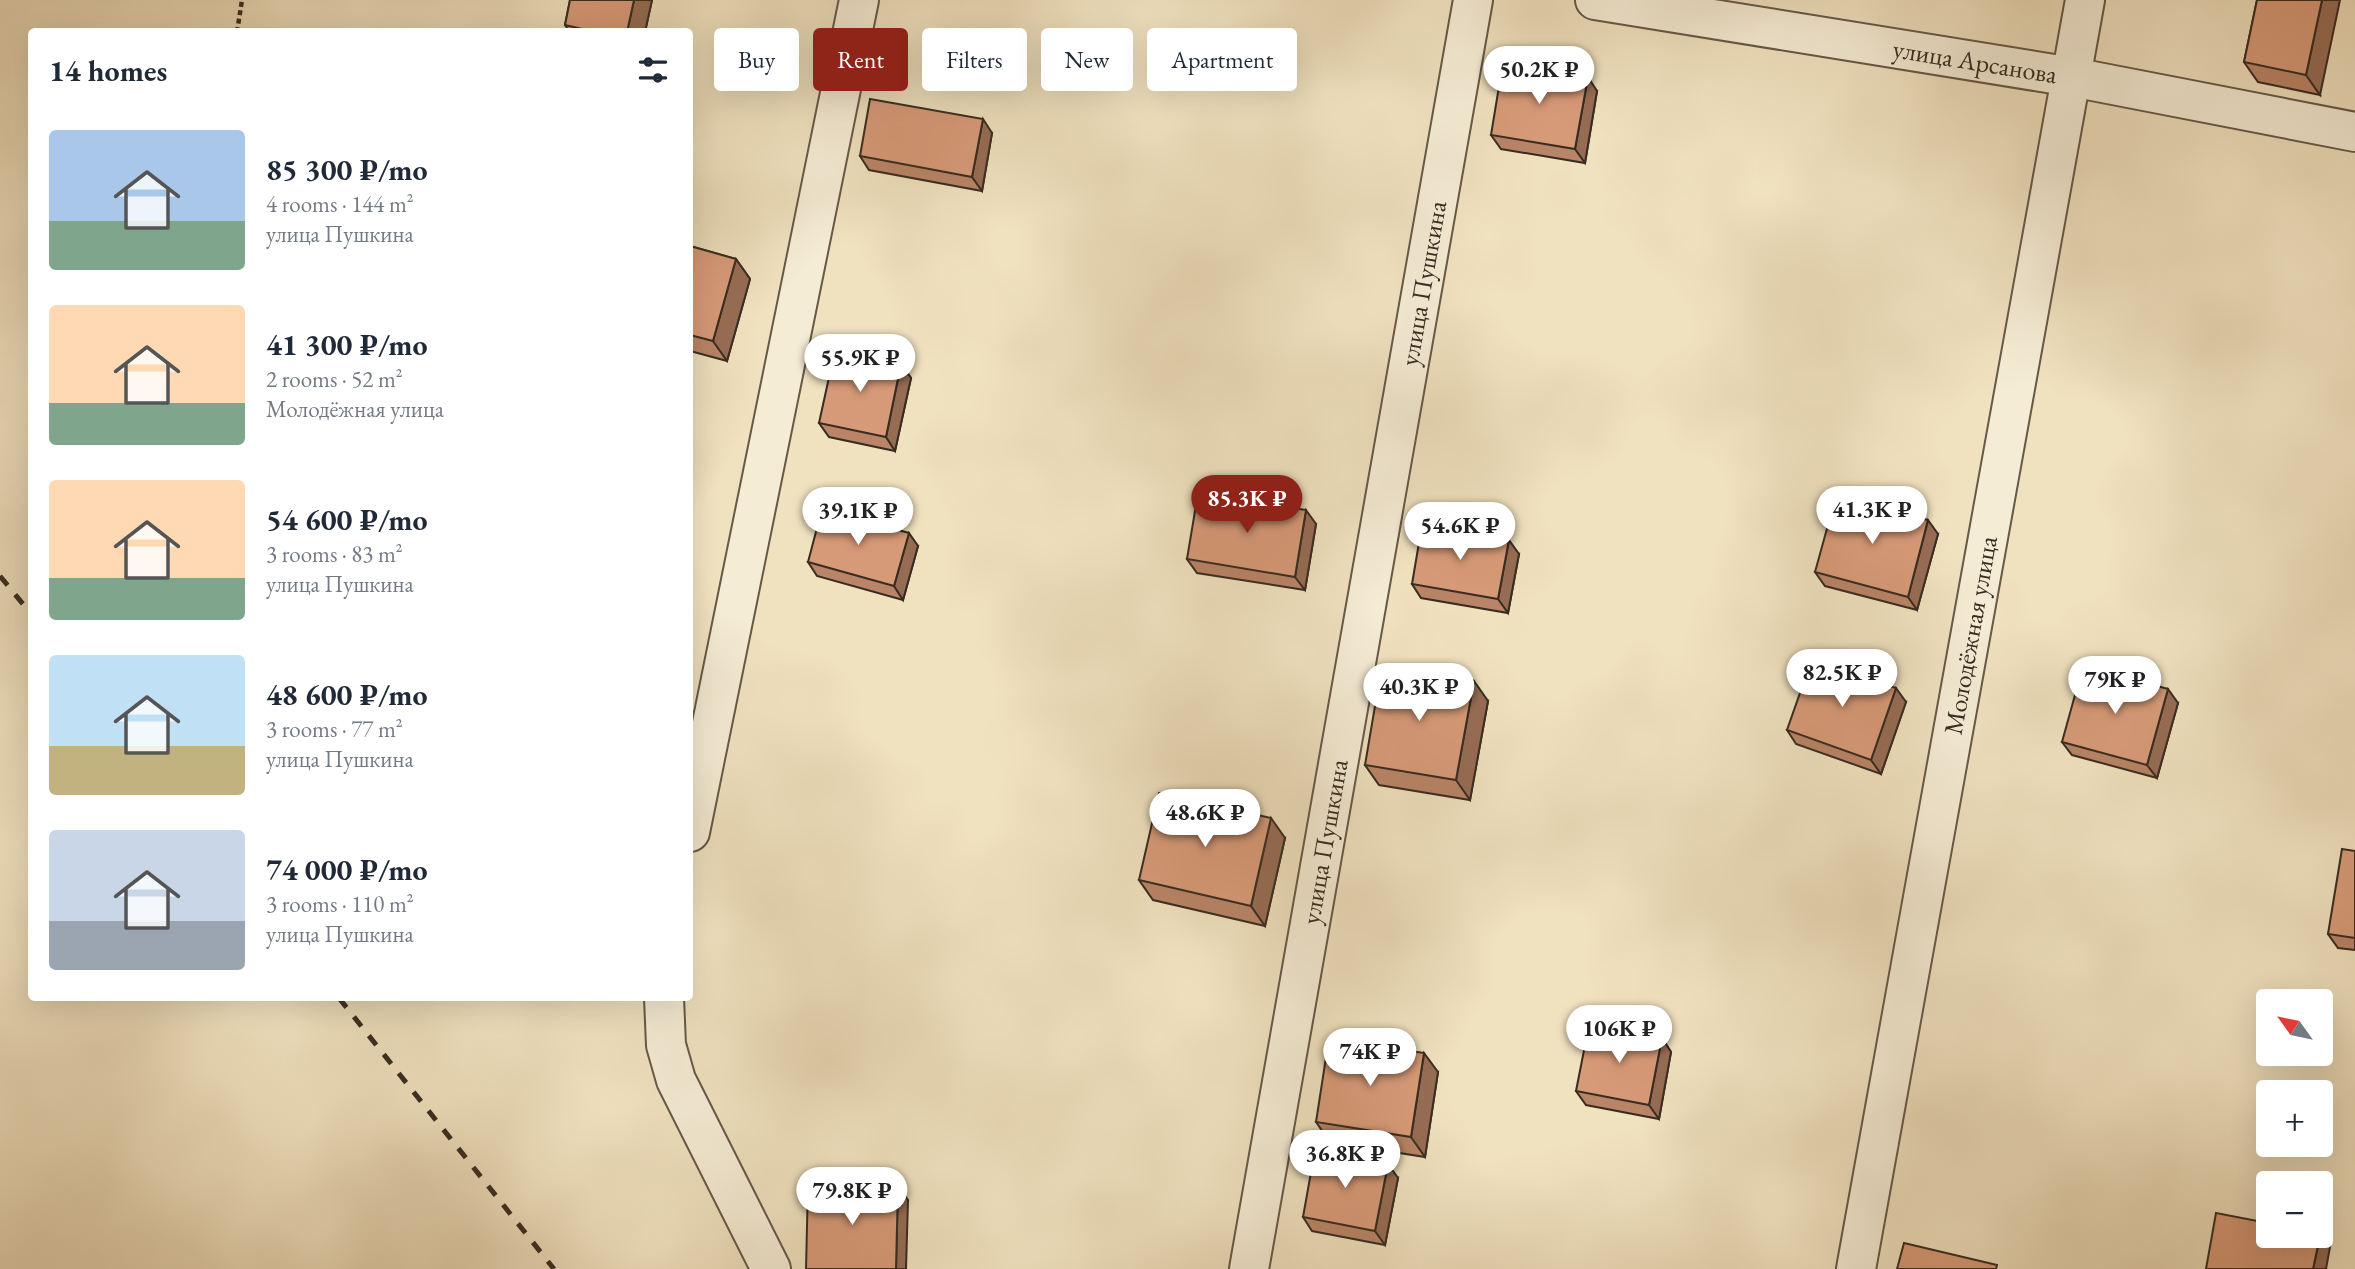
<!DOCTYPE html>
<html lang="en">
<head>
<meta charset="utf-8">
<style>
	body { margin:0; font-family:"EB Garamond",serif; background:#f6f6f7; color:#1f2937; height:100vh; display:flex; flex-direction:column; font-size:26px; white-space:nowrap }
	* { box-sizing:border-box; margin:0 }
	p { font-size:23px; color:#747a83 }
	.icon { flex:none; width:38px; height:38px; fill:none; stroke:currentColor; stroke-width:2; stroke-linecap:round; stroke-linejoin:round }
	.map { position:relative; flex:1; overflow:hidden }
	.drawer { position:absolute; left:28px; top:28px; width:665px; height:973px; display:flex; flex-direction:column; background:#fff; border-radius:7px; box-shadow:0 7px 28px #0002 }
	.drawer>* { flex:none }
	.hud { position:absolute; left:714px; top:28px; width:665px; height:63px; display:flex; gap:14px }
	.needle { width:46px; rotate:303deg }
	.fabs { position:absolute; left:2256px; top:989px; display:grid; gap:14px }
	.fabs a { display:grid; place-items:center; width:77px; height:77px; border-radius:7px; background:#fff; box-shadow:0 7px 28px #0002; font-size:35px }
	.price { position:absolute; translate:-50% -60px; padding:0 16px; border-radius:24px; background:#fff; color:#222; font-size:23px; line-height:46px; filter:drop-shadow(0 2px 4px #0008) }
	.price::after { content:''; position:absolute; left:50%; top:42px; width:21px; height:16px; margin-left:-10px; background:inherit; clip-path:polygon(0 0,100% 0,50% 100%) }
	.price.selected { background:#8f2418; color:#fff }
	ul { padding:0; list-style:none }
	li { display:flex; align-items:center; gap:21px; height:175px; padding:0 21px }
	li span { display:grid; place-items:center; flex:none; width:196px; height:140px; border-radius:7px; color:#555 }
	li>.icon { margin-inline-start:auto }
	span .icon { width:84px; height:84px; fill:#fffc; stroke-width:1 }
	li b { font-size:30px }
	h2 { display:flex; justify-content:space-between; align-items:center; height:84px; padding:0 21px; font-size:30px }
	.chip { padding:0 24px; border-radius:7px; background:#fff; box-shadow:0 7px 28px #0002; font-size:24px; line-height:63px }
	.chip.selected { background:#8f2418; color:#fff }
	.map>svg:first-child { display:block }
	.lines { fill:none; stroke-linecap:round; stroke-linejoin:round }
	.street-casing { stroke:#665948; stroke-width:42 }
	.path { stroke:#382c21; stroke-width:4.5; stroke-dasharray:5 3.5; stroke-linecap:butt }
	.street { stroke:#f5ecd5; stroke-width:38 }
	.rail { stroke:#382c21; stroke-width:5; stroke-dasharray:12 12; stroke-linecap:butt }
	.wall { fill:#b98467; stroke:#382c21; stroke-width:2 }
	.shaded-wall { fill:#966c54; stroke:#382c21; stroke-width:2 }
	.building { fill:#d79a78; stroke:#382c21; stroke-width:2 }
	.labels { text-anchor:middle; stroke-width:7; stroke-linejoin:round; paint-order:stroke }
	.street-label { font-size:26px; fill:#382c21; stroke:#f5ecd5 }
</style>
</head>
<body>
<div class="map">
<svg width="2355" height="1269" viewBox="0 0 2355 1269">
	<rect width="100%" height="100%" fill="#f0e1bf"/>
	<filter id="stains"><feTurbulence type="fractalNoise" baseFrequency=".00286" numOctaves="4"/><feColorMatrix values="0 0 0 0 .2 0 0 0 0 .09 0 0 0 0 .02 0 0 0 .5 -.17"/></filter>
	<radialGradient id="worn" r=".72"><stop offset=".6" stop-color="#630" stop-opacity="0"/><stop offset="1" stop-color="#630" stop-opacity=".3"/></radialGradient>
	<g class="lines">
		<defs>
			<g id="street">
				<path id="s1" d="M1595,0L2072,77L2355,132"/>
				<polyline points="690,832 859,0"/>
				<polyline points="664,998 666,1045 676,1080 771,1269"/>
				<path id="s2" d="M1249,1269L1473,0"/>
				<path id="s3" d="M1856,1269L2085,0"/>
			</g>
		</defs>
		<use href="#street" class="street-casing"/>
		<polyline class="path" points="237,32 242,0"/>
		<use href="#street" class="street"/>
		<g class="rail">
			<polyline points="0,576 32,615"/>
			<polyline points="339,998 554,1269"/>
		</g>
	</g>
	<g class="wall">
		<polygon points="570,0 652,0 645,32 570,32 565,25"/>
		<polygon points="2257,0 2320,95 2258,82 2244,62"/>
		<polygon points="1597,91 1585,163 1501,149 1491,135"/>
		<polygon points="992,133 982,191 869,170 860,156"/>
		<polygon points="690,246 736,259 750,279 727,361 690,351"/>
		<polygon points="901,364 911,378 895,451 829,437 819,423"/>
		<polygon points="1316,524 1305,590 1197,573 1187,559"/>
		<polygon points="1938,534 1917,610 1825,586 1815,572"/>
		<polygon points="918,546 903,600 817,576 808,562"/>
		<polygon points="1519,554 1508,613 1421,598 1412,584"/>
		<polygon points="1488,701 1470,800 1379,785 1365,765"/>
		<polygon points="1906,702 1881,774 1796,744 1787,730"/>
		<polygon points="2178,703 2157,778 2072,755 2062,742"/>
		<polygon points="1285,838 1265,926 1153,900 1139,880"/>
		<polygon points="2355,851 2355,950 2338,948 2328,934"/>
		<polygon points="1662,1038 1671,1052 1659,1119 1586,1105 1576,1091"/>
		<polygon points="1438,1072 1425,1157 1330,1142 1316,1122"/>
		<polygon points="1398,1178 1385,1245 1312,1231 1303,1217"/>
	</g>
	<g class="shaded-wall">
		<polygon points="634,0 652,0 645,32 627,32"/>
		<polygon points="2322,0 2340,0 2320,95 2306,75"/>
		<polygon points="1588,77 1597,91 1585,163 1575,149"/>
		<polygon points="983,119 992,133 982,191 972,177"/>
		<polygon points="736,259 750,279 727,361 713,341"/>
		<polygon points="901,364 911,378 895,451 886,437"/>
		<polygon points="1306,510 1316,524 1305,590 1295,577"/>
		<polygon points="1928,520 1938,534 1917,610 1908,597"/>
		<polygon points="909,533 918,546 903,600 894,586"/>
		<polygon points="1509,540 1519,554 1508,613 1498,599"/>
		<polygon points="1474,681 1488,701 1470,800 1456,780"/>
		<polygon points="1896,688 1906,702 1881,774 1871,760"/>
		<polygon points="2168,689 2178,703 2157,778 2147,765"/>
		<polygon points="1271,818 1285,838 1265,926 1251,906"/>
		<polygon points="1662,1038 1671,1052 1659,1119 1649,1105"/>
		<polygon points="1424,1053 1438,1072 1425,1157 1411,1137"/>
		<polygon points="1388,1164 1398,1178 1385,1245 1375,1231"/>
		<polygon points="898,1186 908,1200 906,1269 896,1269"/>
		<polygon points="2321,1233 2330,1247 2326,1269 2313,1269"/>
	</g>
	<g class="building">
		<polygon points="570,0 634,0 627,32 595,32 565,25"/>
		<polygon points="2257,0 2322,0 2306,75 2244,62"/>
		<polygon points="1503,62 1588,77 1575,149 1491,135"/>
		<polygon points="870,99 983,119 972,177 860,156"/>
		<polygon points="690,246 736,259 713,341 690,335"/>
		<polygon points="835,350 901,364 886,437 819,423"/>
		<polygon points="1198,493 1306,510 1295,577 1187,559"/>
		<polygon points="1836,496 1928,520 1908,597 1815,572"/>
		<polygon points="822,509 909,533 894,586 808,562"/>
		<polygon points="1422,525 1509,540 1498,599 1412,584"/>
		<polygon points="1812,659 1896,688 1871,760 1787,730"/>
		<polygon points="1382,665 1474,681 1456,780 1365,765"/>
		<polygon points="2083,666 2168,689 2147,765 2062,742"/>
		<polygon points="1159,793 1271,818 1251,906 1139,880"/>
		<polygon points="2342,849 2355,851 2355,938 2328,934"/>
		<polygon points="1589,1025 1662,1038 1649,1105 1576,1091"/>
		<polygon points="1329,1038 1424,1053 1411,1137 1316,1122"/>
		<polygon points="1315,1150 1388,1164 1375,1231 1303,1217"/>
		<polygon points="808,1184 898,1186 896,1269 806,1269"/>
		<polygon points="2216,1213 2268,1223 2268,1236 2320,1236 2313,1269 2206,1269"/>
		<polygon points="1904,1243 1997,1265 1996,1269 1897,1269"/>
	</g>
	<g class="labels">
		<g class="street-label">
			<text dy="9" stroke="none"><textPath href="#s1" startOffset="385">улица Арсанова</textPath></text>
			<text dy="9" stroke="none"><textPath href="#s2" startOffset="1001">улица Пушкина</textPath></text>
			<text dy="9" stroke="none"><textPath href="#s3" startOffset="644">Молодёжная улица</textPath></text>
			<text dy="9" stroke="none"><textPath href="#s2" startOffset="434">улица Пушкина</textPath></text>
		</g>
	</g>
	<rect width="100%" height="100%" filter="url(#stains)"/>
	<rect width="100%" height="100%" fill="url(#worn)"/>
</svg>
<div class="fabs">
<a><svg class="needle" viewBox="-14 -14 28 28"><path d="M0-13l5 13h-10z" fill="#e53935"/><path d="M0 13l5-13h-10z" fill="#747a83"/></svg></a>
<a>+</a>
<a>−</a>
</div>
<b class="price" style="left:1539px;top:106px">50.2K ₽</b>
<b class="price" style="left:860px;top:394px">55.9K ₽</b>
<b class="price selected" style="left:1247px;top:535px">85.3K ₽</b>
<b class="price" style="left:1872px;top:546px">41.3K ₽</b>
<b class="price" style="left:858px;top:547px">39.1K ₽</b>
<b class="price" style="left:1460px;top:562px">54.6K ₽</b>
<b class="price" style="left:1842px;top:709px">82.5K ₽</b>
<b class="price" style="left:2115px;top:716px">79K ₽</b>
<b class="price" style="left:1419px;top:723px">40.3K ₽</b>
<b class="price" style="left:1205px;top:849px">48.6K ₽</b>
<b class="price" style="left:1619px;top:1065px">106K ₽</b>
<b class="price" style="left:1370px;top:1088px">74K ₽</b>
<b class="price" style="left:1345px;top:1190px">36.8K ₽</b>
<b class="price" style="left:852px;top:1227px">79.8K ₽</b>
<div class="hud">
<a class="chip">Buy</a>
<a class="chip selected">Rent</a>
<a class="chip">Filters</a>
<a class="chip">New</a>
<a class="chip">Apartment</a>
</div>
<section class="drawer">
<h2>14 homes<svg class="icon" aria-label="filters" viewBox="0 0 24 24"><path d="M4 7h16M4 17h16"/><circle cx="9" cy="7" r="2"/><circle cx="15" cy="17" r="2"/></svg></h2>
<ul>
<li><span style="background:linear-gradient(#a9c7e8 65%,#7fa58c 0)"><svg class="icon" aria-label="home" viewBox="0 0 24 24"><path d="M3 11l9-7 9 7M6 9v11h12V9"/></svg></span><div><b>85 300 ₽/mo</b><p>4 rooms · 144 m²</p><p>улица Пушкина</p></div></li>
<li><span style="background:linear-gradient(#ffd9b3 70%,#7fa58c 0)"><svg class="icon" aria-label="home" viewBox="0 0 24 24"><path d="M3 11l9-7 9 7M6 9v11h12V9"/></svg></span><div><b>41 300 ₽/mo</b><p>2 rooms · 52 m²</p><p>Молодёжная улица</p></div></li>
<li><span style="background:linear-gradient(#ffd9b3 70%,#7fa58c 0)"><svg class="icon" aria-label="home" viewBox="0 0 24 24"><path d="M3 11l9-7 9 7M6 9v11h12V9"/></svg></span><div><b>54 600 ₽/mo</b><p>3 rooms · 83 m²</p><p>улица Пушкина</p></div></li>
<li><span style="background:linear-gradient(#bfe0f5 65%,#c2b280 0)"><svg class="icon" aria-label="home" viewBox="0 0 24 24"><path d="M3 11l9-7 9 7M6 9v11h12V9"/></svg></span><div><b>48 600 ₽/mo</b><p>3 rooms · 77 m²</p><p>улица Пушкина</p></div></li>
<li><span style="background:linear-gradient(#c9d6e8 65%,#9aa5b1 0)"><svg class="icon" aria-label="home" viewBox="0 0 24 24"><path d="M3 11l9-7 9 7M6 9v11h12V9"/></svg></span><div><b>74 000 ₽/mo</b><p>3 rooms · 110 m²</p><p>улица Пушкина</p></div></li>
</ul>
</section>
</div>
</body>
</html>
